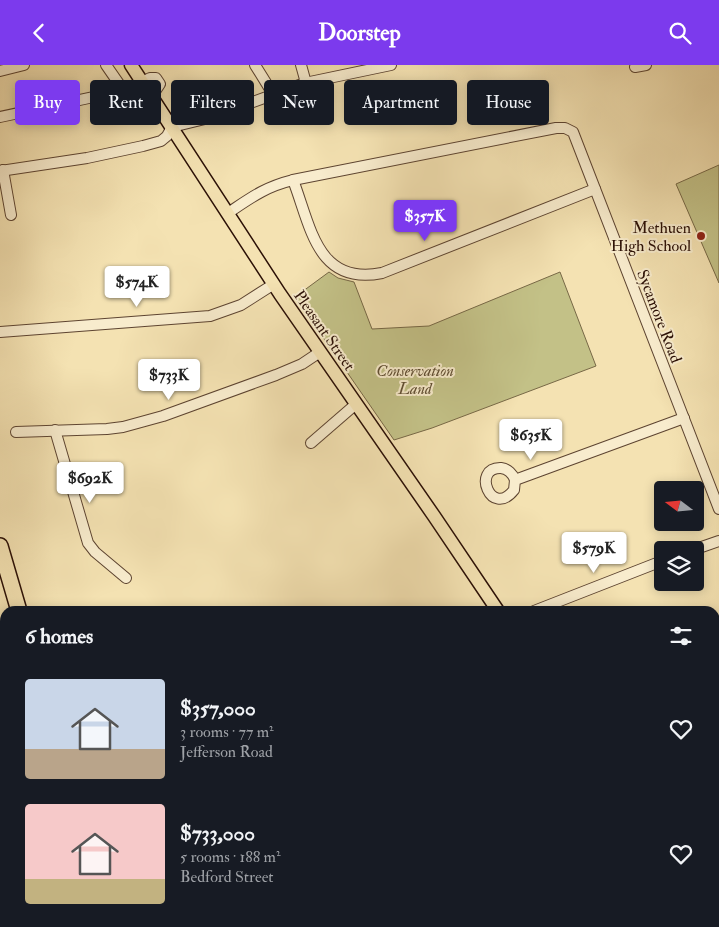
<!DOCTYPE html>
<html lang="en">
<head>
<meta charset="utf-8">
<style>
	body { margin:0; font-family:"IM FELL Double Pica",serif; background:#20242c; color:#f1f3f6; height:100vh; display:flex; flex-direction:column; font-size:19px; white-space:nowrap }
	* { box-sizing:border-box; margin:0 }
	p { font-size:16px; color:#9ea1a6 }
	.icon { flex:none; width:28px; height:28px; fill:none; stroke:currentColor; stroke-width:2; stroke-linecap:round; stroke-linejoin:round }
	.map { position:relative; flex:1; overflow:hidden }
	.details { position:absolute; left:0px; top:541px; width:720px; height:321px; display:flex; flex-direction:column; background:#171b24; border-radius:15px 15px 0 0; box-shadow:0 2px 12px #0003 }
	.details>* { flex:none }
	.banner { position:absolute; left:15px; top:15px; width:690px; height:45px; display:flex; gap:10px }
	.needle { width:32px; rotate:286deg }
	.fabs { position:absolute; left:654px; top:416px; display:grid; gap:10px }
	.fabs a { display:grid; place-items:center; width:50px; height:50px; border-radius:5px; background:#171b24; box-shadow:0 2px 12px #0003; font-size:25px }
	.price { position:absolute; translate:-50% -42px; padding:0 11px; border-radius:5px; background:#fff; color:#222; font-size:16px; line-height:32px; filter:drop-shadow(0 1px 2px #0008) }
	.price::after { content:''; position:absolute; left:50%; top:30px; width:15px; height:11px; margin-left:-8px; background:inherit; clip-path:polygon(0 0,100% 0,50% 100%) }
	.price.current { background:#7c3aed; color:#fff }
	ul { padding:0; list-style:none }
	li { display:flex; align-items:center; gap:15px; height:125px; padding:0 25px }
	li span { display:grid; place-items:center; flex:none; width:140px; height:100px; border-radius:5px; color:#555 }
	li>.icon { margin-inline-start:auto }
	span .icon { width:60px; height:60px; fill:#fffc; stroke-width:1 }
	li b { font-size:21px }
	h2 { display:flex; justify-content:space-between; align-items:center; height:60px; padding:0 25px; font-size:21px }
	.chip { padding:0 18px; border-radius:5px; background:#171b24; box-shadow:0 2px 12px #0003; font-size:18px; line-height:45px }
	.chip.current { background:#7c3aed; color:#fff }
	header { display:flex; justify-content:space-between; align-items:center; height:65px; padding:0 25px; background:#7c3aed; color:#fff; font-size:22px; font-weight:700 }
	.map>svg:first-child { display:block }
	.green { fill:#c3c187; stroke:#776846 }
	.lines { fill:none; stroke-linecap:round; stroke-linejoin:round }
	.minor-casing { stroke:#5d4431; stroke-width:12 }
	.major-casing { stroke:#2b1006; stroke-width:15 }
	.highway-casing { stroke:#2b1006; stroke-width:18 }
	.minor { stroke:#f8eccd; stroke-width:10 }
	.major { stroke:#f4e2b2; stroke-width:12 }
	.highway { stroke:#f4e2b2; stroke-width:15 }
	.poi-dot { fill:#8f2418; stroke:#f8eccd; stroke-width:2 }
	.labels { text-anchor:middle; stroke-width:4; stroke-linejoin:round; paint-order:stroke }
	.poi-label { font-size:16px; fill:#2b1006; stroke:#f8eccd; text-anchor:end }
	.street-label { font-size:16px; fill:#2b1006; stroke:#f8eccd }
	.park-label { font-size:16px; font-style:italic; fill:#604e33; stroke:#f8eccd }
</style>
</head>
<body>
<header><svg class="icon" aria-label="back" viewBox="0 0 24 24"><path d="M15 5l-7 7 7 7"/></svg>Doorstep<svg class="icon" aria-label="search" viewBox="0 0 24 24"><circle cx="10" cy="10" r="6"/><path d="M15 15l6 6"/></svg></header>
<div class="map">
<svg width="719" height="862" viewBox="0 0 719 862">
	<rect width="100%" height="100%" fill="#f4e2b2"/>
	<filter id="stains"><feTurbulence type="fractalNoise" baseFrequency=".004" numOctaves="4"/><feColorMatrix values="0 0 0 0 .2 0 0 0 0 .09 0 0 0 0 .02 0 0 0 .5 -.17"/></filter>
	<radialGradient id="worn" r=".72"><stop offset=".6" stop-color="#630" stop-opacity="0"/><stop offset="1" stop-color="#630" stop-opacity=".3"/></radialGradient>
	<g class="green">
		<polygon points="719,100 719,218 676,119"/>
		<polygon points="329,207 338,213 354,217 372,264 429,261 560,207 596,301 432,363 394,375 295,232"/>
	</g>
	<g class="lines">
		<defs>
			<g id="minor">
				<polyline points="106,0 124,26"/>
				<polyline points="255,0 273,29"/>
				<polyline points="301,0 306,18"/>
				<polyline points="635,2 646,0"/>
				<polyline points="0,6 24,0"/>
				<polyline points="142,17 150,13 156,13 160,19 152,31"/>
				<polyline points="0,52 145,21"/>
				<polyline points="3,105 11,150"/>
				<polyline points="0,106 87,93 143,81 161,76 167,71 172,62 209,53 305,18 391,0"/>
				<path d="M293,115C311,162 317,221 382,208L595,124"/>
				<path d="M228,148C252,132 265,122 293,115L556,63H565L573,67L719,444"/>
				<polyline points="0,267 210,251 241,240 274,219"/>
				<polyline points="55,365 88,478 95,487 126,513"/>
				<polyline points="16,367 107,364 123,362 163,351 276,310 302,299 320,287"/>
				<polyline points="311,378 356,339"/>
				<path d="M515,415L514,425C491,454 471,402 501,403C508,404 513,409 515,415L684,353"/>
				<polyline points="693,485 719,476"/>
				<polyline points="534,546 662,496"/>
				<polyline points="715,578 719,576"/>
				<polyline points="198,858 200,862"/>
				<polyline points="367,858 394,862"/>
				<polyline points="444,862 446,858"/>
			</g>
			<g id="major">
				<polyline points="131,0 280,229 434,451 498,546"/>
				<polyline points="674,858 676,862"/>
			</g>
			<g id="highway">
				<polyline points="0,481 19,546"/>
				<polyline points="0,583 5,600"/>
				<polyline points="81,858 83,862"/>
				<polyline points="111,858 113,862"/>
			</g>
		</defs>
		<use href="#minor" class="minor-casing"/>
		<use href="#major" class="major-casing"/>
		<use href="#highway" class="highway-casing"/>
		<use href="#minor" class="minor"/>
		<use href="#major" class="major"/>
		<use href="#highway" class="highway"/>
	</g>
	<circle class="poi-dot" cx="701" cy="171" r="5"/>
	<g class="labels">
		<g class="poi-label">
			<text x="691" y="168">Methuen<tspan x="691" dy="18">High School</tspan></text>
		</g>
		<g class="street-label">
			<text transform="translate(660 251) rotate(69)" y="6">Sycamore Road</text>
			<text transform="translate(325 265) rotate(55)" y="6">Pleasant Street</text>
		</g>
		<g class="park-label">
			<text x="415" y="311">Conservation<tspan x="415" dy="18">Land</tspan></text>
		</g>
	</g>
	<rect width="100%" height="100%" filter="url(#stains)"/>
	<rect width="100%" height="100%" fill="url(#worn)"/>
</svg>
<div class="fabs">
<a><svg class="needle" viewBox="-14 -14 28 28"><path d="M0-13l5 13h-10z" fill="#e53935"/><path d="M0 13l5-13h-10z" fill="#9ea1a6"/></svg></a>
<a><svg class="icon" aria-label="layers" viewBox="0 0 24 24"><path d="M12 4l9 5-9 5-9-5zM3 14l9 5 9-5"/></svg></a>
</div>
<b class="price current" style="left:425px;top:177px">$357K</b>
<b class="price" style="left:137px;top:243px">$574K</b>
<b class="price" style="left:169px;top:336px">$733K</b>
<b class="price" style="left:531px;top:396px">$635K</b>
<b class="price" style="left:90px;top:439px">$692K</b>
<b class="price" style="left:594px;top:509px">$579K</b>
<div class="banner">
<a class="chip current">Buy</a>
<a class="chip">Rent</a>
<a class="chip">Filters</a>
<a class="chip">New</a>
<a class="chip">Apartment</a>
<a class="chip">House</a>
</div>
<section class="details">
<h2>6 homes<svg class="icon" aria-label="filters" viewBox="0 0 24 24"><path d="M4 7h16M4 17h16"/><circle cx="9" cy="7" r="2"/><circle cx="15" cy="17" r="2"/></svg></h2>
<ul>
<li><span style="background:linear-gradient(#c9d6e8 70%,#b9a48a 0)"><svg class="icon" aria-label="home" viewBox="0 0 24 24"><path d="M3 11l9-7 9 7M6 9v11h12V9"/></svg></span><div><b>$357,000</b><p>3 rooms · 77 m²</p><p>Jefferson Road</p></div><svg class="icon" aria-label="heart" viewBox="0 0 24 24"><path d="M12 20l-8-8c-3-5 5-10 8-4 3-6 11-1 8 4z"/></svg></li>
<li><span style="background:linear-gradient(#f6c9c9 75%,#c2b280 0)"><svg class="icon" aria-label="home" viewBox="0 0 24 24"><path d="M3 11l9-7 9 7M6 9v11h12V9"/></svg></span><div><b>$733,000</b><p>5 rooms · 188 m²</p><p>Bedford Street</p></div><svg class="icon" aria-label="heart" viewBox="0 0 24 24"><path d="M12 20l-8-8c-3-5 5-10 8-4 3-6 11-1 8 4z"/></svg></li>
</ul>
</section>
</div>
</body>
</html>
